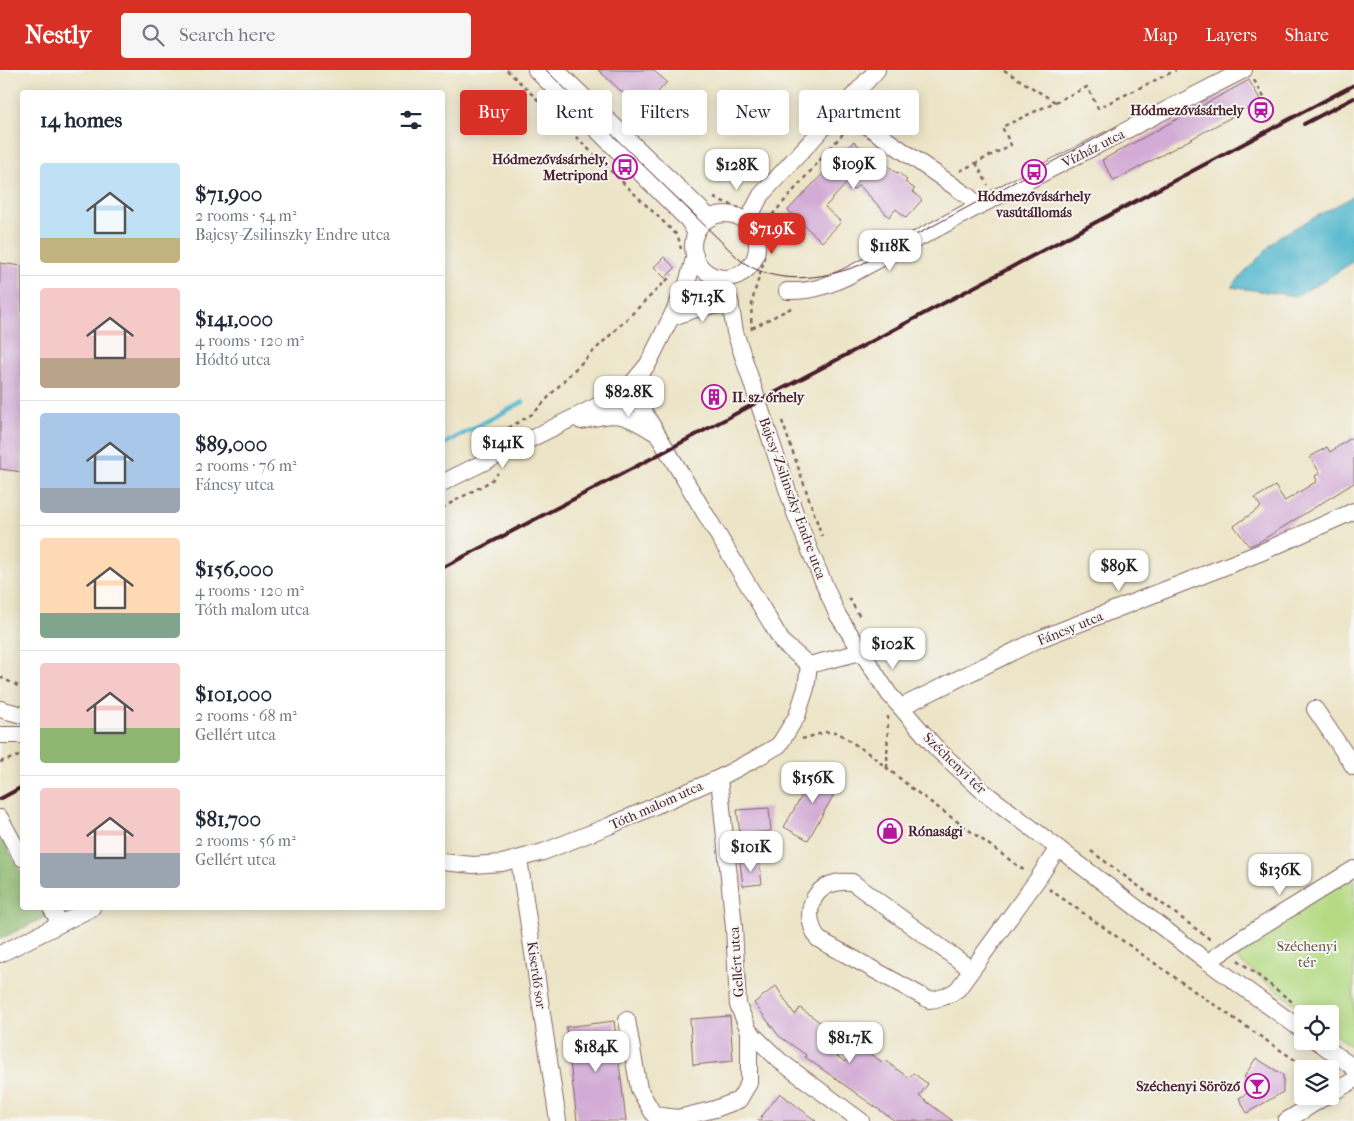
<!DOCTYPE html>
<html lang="en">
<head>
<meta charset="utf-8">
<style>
	body { margin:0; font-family:"IM FELL French Canon",serif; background:#f6f6f7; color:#1f2937; height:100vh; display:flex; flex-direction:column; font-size:19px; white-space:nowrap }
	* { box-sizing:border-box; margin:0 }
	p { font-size:16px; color:#747a83 }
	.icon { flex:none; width:28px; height:28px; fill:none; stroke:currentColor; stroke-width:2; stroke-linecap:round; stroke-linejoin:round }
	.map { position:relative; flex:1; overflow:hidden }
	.drawer { position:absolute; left:20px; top:20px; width:425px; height:820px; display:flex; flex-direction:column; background:#fff; border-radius:5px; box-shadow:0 2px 12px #0003 }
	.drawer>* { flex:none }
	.top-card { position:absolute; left:460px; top:20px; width:475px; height:45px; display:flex; gap:10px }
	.tools { position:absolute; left:1294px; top:935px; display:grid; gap:10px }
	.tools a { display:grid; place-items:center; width:45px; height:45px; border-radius:5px; background:#fff; box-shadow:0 2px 12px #0003; font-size:25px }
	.price { position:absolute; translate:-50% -42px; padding:0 11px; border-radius:10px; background:#fff; color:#222; font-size:16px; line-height:32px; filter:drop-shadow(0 1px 2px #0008) }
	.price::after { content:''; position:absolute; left:50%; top:30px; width:15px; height:11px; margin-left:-8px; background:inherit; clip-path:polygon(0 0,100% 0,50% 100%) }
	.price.active { background:#d93025; color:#fff }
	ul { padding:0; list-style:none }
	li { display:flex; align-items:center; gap:15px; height:125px; padding:0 20px }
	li+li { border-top:1px solid #e0e1e3 }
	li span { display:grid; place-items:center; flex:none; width:140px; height:100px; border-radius:5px; color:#555 }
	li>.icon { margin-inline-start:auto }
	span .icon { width:60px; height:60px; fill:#fffc; stroke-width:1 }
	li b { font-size:21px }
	h2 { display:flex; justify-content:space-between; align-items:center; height:60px; padding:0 20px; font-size:21px }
	.chip { padding:0 18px; border-radius:5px; background:#fff; box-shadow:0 2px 12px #0003; font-size:18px; line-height:45px }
	.chip.active { background:#d93025; color:#fff }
	header { display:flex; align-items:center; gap:30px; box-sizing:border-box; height:70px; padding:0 25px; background:#d93025; color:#fff }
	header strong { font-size:24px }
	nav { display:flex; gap:28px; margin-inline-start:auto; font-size:18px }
	.search { width:350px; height:45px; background:#f6f6f7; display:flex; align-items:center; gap:12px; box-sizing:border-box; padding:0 18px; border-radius:5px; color:#747a83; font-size:19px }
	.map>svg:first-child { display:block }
	.green { fill:#b4da83; stroke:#7f7c57 }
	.forest { fill:#8fba71; stroke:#6c6c4e }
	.water { fill:#4eb5cc; stroke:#4c6a7c }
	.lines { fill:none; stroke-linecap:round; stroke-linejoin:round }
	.stream { stroke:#4eb5cc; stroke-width:4.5 }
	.building { fill:#d3abd6 }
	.minor-casing { stroke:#836461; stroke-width:18 }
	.path { stroke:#836461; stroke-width:2.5; stroke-dasharray:4 4; stroke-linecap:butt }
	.minor { stroke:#fff; stroke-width:16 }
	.tram { stroke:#4a1f2b; stroke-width:1 }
	.rail { stroke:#4a1f2b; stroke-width:4 }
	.labels { text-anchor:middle; stroke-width:4; stroke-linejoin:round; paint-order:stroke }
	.poi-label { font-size:14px; font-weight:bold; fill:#4a1f2b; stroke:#f6f6f2; text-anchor:end }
	.street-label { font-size:14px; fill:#4a1f2b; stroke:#f6f6f2 }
	.park-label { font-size:14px; fill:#644e41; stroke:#f6f6f2 }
</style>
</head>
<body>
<header>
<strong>Nestly</strong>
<div class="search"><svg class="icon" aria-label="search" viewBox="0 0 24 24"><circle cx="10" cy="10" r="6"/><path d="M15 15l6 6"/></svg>Search here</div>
<nav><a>Map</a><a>Layers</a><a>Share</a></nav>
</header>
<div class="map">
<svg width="1354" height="1051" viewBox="0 0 1354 1051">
	<rect width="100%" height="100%" fill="#f6f6f2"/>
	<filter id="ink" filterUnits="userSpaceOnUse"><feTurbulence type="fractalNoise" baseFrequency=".02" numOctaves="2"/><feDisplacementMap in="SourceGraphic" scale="10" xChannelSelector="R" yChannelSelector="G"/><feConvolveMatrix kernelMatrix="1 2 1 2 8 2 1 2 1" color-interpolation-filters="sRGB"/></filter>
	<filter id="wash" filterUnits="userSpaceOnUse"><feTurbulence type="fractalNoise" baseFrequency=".0096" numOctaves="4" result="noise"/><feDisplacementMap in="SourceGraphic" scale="20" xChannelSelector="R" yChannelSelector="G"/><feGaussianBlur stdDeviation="1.12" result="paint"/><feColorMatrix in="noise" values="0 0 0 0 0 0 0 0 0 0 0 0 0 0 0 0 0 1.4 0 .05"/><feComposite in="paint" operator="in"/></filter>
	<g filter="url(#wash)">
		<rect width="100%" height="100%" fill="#ece4c6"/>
		<polygon class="green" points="1354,799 1354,979 1330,960 1330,944 1308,944 1225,880"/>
		<polygon class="forest" points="0,765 22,804 22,838 42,838 47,846 0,869"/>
		<polygon class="water" points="1354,126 1354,191 1319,214 1295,226 1231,217 1278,167"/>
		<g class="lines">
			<polyline class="stream" points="442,375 523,332"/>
		</g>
		<g id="blocks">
			<g class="building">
				<polygon points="598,0 653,0 667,12 642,40"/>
				<polygon points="1249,10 1261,31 1114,111 1102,90"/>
				<polygon points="854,71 865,82 867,79 897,103 898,102 907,110 905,112 915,119 912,121 922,130 906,148 896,139 889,147 859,115 853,120 847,113 825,137 841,152 822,172 788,140"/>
				<polygon points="664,187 675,198 665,208 654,197"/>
				<polygon points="0,193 22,196 22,402 0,399"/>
				<polygon points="1354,366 1354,413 1259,472 1249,476 1234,456 1261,437 1255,428 1275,416 1285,431 1317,411 1315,406 1320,403 1310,387 1327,377 1330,382"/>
				<polygon points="817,699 841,712 808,770 784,757"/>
				<polygon points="769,738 771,761 740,764 737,740"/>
				<polygon points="759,790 762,814 743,816 740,792"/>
				<polygon points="776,916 795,945 800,938 827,957 830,952 840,959 826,978 845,992 857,975 882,992 884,990 909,1008 913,1003 928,1014 919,1026 953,1051 895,1051 805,987 806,985 779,966 754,933"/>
				<polygon points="730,946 733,991 693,995 690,949"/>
				<polygon points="614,951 626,1051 577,1051 566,957"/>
				<polygon points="1256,988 1283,1005 1283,1022 1247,1043 1239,1028 1259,1017 1244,1007"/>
				<polygon points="780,1023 816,1051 758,1051"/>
			</g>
		</g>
	</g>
	<g filter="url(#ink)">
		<use href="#blocks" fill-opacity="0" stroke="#836461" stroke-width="1"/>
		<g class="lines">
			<defs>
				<g id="minor">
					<polyline points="536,0 688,150 696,163"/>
					<polyline points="556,0 710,148"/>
					<polyline points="841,38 968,126 979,136"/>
					<circle cx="725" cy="176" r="32"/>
					<polyline points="750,154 751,144 761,125 877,0"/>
					<polyline points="718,207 730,231 735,262 795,443 810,481 837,544 889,624 937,679 984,722 1208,892 1302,960"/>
					<path d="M787,221C811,222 827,216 848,206L979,136L1244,0"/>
					<path d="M671,248C693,239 706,235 731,235"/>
					<polyline points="629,317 783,573 809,595"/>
					<path d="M581,351C617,342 622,342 654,362"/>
					<polyline points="442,413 605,332 629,317 648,294 686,217 695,185"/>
					<polyline points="809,595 861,582"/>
					<polyline points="901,637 1037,570 1262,482 1354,441"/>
					<polyline points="0,639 22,645"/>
					<polyline points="1315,639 1354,697"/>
					<polyline points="0,665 22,665"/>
					<polyline points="719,708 734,857 738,935 749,961 780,991 861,1051"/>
					<polyline points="0,748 22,788"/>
					<polyline points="519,789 558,1051"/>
					<polyline points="442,792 473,795 502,793 543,782 609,756 719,708 755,689 779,675 797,646 806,618 809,595"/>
					<polyline points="51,838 60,853"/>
					<polyline points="0,884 92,838"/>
					<polyline points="1208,892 1244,867 1354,799"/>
					<path d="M972,900L852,812C816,808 799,839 818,869L929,930C941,929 949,926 958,919L1037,810L1058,778"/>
					<polyline points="627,950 639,1019 654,1045 678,1048 715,1039 739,1030 749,1013 749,961"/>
					<polyline points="1317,971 1354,998"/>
					<polyline points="1330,1024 1354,1010"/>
					<polyline points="1286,1051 1326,1026"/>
				</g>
			</defs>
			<use href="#minor" class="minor-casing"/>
			<g class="path">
				<polyline points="507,0 678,166 681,179"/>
				<polyline points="1004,0 1055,32"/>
				<polyline points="1254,10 1269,36"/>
				<polyline points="976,93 988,115"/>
				<polyline points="960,101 1011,75 1002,57 1087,17 1098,38 1176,0"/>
				<polyline points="714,128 739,138"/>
				<polyline points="767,151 847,59"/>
				<polyline points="752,258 793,237"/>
				<path d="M752,260C751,253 751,244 752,236C754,212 772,187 761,163"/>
				<polyline points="782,351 822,466"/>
				<polyline points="474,378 534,343 567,307 672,205"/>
				<polyline points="442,438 491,411 498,403"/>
				<polyline points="849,528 860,547"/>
				<polyline points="0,607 22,618"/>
				<polyline points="802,669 826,662 837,662 871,685 914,720 1025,801"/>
				<polyline points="0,692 22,685"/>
				<polyline points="887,698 888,646"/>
				<polyline points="1091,781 1211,870"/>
				<polyline points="1049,819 1197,923 1308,999"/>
				<polyline points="1238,890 1295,934"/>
			</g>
			<use href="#minor" class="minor"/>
			<path class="tram" d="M546,0L739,189C773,216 821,210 860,195L1117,57"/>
			<g class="rail">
				<polyline points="1304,54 1354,28"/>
				<polyline points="442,498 656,386 1354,15"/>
				<polyline points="0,729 22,717"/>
			</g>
		</g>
	</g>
	<defs>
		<symbol id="station-ring" viewBox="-11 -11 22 22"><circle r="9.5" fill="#f6f6f2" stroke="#b5179e" stroke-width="1.5"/><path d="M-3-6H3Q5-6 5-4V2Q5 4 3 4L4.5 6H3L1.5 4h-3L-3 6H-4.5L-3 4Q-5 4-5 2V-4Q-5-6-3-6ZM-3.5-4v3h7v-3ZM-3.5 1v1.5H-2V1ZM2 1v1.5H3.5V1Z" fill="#b5179e"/></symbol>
		<symbol id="bus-ring" viewBox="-11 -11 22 22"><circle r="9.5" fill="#f6f6f2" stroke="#b5179e" stroke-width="1.5"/><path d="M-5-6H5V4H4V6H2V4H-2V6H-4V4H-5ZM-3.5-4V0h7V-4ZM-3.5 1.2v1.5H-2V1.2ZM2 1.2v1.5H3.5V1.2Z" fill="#b5179e"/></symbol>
		<symbol id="building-ring" viewBox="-11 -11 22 22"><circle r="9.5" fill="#f6f6f2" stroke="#b5179e" stroke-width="1.5"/><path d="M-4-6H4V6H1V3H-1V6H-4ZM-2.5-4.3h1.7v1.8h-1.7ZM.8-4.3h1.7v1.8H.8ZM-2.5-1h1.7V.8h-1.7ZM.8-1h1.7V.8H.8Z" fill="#b5179e"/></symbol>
		<symbol id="shop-ring" viewBox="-11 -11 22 22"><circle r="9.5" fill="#f6f6f2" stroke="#b5179e" stroke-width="1.5"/><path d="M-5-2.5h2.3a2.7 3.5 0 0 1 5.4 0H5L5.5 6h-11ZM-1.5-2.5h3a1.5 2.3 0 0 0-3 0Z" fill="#b5179e"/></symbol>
		<symbol id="bar-ring" viewBox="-11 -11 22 22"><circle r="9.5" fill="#f6f6f2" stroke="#b5179e" stroke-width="1.5"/><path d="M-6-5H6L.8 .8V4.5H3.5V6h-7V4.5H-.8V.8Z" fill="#b5179e"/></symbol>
	</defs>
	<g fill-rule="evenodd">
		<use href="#station-ring" x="1247" y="26" width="28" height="28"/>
		<use href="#bus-ring" x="611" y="83" width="28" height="28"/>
		<use href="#bus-ring" x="1020" y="88" width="28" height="28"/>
		<use href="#building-ring" x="700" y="313" width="28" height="28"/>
		<use href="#shop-ring" x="876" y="747" width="28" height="28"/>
		<use href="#bar-ring" x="1243" y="1002" width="28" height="28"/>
	</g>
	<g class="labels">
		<g class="poi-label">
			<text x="1244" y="45">Hódmezővásárhely</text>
			<text x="608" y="94">Hódmezővásárhely,<tspan x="608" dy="16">Metripond</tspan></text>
			<text x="1034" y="131" text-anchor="middle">Hódmezővásárhely<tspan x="1034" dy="16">vasútállomás</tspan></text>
			<text x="732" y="332" text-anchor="start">II. sz. őrhely</text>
			<text x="908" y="766" text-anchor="start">Rónasági</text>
			<text x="1240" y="1021">Széchenyi Söröző</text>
		</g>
		<g class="street-label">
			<text transform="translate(1093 78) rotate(-27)" y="5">Vízház utca</text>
			<text transform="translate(793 428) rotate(70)" y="5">Bajcsy-Zsilinszky Endre utca</text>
			<text transform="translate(1070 558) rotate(-22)" y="5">Fáncsy utca</text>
			<text transform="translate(955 693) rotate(44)" y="5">Széchenyi tér</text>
			<text transform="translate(656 735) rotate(-24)" y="5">Tóth malom utca</text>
			<text transform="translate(736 892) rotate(-94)" y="5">Gellért utca</text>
			<text transform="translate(537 905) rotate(82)" y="5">Kiserdő sor</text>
		</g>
		<g class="park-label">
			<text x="1307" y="881">Széchenyi<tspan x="1307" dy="16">tér</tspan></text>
		</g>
	</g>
</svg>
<div class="tools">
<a><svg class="icon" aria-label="locate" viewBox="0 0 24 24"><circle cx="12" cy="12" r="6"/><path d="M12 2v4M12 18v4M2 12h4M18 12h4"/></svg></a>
<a><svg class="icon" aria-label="layers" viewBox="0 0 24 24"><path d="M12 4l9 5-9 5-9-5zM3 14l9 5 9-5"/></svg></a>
</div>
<b class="price" style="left:854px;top:120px">$109K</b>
<b class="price" style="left:737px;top:121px">$128K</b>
<b class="price active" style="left:772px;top:185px">$71.9K</b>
<b class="price" style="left:890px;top:202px">$118K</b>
<b class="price" style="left:703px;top:253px">$71.3K</b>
<b class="price" style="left:629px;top:348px">$82.8K</b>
<b class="price" style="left:503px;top:399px">$141K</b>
<b class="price" style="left:1119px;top:522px">$89K</b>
<b class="price" style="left:893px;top:600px">$102K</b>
<b class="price" style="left:813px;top:734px">$156K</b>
<b class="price" style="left:751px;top:803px">$101K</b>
<b class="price" style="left:1280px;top:826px">$136K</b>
<b class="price" style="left:850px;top:994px">$81.7K</b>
<b class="price" style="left:596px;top:1003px">$184K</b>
<div class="top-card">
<a class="chip active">Buy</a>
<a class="chip">Rent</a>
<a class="chip">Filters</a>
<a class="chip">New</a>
<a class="chip">Apartment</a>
</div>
<section class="drawer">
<h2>14 homes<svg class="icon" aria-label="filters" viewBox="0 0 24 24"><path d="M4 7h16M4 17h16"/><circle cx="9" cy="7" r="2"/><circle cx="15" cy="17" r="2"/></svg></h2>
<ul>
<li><span style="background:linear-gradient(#bfe0f5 75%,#c2b280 0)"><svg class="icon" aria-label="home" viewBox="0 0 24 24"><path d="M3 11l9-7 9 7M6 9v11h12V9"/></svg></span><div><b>$71,900</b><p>2 rooms · 54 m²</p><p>Bajcsy-Zsilinszky Endre utca</p></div></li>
<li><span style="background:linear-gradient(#f6c9c9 70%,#b9a48a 0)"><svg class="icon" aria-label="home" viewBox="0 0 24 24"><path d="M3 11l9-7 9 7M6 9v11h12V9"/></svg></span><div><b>$141,000</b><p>4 rooms · 120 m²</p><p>Hódtó utca</p></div></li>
<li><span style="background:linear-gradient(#a9c7e8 75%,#9aa5b1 0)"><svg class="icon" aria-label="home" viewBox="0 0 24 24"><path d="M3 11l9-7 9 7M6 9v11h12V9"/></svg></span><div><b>$89,000</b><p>2 rooms · 76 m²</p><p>Fáncsy utca</p></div></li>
<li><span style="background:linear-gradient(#ffd9b3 75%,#7fa58c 0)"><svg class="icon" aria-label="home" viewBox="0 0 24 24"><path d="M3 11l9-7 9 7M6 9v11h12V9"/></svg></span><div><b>$156,000</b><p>4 rooms · 120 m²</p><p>Tóth malom utca</p></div></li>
<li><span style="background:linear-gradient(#f6c9c9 65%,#8fb573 0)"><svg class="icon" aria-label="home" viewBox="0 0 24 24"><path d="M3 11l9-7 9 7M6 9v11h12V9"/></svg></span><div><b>$101,000</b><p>2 rooms · 68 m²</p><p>Gellért utca</p></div></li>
<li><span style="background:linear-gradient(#f6c9c9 65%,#9aa5b1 0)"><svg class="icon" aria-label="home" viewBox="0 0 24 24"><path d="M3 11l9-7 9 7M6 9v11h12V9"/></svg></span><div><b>$81,700</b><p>2 rooms · 56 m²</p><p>Gellért utca</p></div></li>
</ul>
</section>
</div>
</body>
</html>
